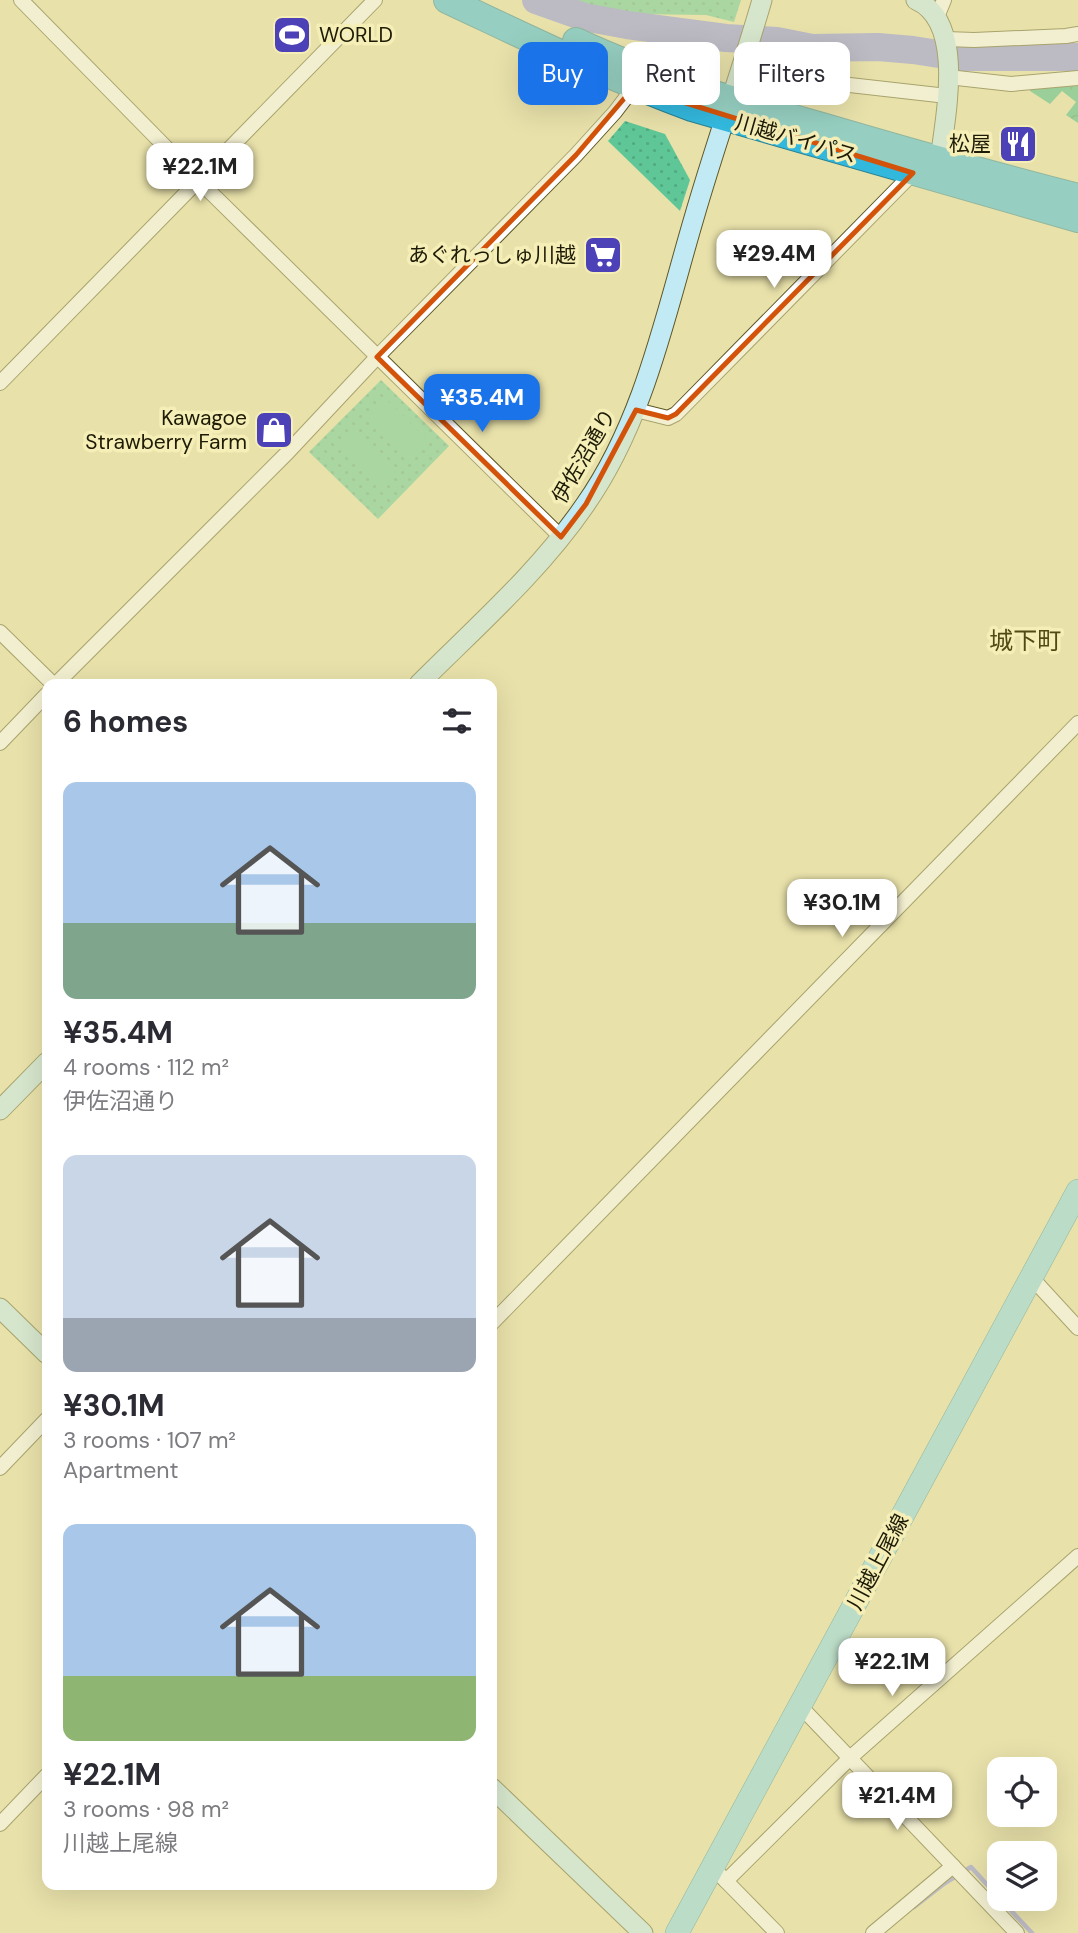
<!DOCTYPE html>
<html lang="en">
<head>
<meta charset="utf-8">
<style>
	body { margin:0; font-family:"DM Sans","Noto Sans JP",sans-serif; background:#f2f2f3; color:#2b2b33; height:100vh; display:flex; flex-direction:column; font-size:26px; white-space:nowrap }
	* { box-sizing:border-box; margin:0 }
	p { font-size:23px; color:#7c7c81 }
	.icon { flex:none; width:38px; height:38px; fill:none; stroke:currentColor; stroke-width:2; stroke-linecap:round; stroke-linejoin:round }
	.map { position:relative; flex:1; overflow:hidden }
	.details { position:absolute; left:42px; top:679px; width:455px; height:1211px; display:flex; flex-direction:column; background:#fff; border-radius:14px; box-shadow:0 7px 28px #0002 }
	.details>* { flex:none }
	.top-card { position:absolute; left:518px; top:42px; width:455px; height:63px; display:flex; gap:14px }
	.tools { position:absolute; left:987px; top:1757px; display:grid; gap:14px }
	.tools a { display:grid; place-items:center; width:70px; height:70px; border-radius:14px; background:#fff; box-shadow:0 7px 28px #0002; font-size:35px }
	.price { position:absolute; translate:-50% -60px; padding:0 16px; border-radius:14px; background:#fff; color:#222; font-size:23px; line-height:46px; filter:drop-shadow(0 2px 4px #0008) }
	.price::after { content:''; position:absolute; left:50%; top:42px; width:21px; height:16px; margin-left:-10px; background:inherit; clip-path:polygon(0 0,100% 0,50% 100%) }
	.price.current { background:#1a73e8; color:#fff }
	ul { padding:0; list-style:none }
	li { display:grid; align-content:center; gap:14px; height:371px; padding:0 21px }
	li span { display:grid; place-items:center; height:217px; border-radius:14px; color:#555 }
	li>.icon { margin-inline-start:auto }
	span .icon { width:126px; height:126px; fill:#fffc; stroke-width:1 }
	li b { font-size:30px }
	h2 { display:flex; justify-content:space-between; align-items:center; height:84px; padding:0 21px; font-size:30px }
	.tag { padding:0 24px; border-radius:14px; background:#fff; box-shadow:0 7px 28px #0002; font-size:24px; line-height:63px }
	.tag.current { background:#1a73e8; color:#fff }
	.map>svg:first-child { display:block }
	.forest { fill:url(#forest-crowns) }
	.park { fill:url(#park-dots) }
	.pitch { fill:#5fc797 }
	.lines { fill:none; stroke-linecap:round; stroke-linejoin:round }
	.stream { stroke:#8889e3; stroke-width:4.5 }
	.river { stroke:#8889e3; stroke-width:28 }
	.street-casing { stroke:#5e5724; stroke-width:16 }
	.secondary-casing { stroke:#5e5724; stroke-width:21 }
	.primary-casing { stroke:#2b8191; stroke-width:24 }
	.highway-casing { stroke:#2b8191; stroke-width:28 }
	.street { stroke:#fff; stroke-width:14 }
	.secondary { stroke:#c2eaf5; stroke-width:19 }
	.primary { stroke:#85d4eb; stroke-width:23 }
	.highway { stroke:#33b8dd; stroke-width:26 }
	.marked { fill:none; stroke:#d4530b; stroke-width:5; stroke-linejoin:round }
	.labels { text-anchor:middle; stroke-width:7; stroke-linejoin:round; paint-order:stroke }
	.poi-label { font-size:21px; fill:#1d1a05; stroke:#f5eeb7; text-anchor:end }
	.street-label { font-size:21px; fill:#1d1a05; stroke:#f5eeb7 }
	.quarter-label { font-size:24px; fill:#514a15; stroke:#f5eeb7 }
</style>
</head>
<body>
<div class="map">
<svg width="1078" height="1933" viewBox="0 0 1078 1933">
	<defs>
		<pattern id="forest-crowns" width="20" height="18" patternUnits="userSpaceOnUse" patternTransform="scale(1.75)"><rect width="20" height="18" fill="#3fb885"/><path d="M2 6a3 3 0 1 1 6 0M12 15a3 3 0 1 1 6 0" fill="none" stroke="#34956b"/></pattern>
		<pattern id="park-dots" width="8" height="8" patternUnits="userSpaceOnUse" patternTransform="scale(1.75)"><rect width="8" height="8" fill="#5fc797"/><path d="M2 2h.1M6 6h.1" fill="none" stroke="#52aa81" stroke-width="1.8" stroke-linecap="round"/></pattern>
	</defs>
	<rect width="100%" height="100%" fill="#e8e1aa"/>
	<polygon class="forest" points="1078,86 1078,123 1066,115 1076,102 1062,91 1050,104 1030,91 1030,88"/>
	<g class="park">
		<polygon points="558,0 741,0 734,22 706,15 635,14 569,5"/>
		<polygon points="625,121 665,134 690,180 680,211 608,141"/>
		<polygon points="381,380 449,446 378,519 309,452"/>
	</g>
	<g class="pitch">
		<polygon points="387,400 427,439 410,457 370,418"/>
		<polygon points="358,431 398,470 380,488 340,449"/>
	</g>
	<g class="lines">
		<g class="stream">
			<polyline points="1000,1899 1032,1933"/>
			<polyline points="914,1907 945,1883 971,1867 999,1898"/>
		</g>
		<polyline class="river" points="536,0 584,17 627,25 726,38 777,41 812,48 878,47 913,50 958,57 1078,57"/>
		<defs>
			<g id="street">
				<polyline points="21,0 198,180 561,537"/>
				<polyline points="937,17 944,0"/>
				<polyline points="946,39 974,40 1066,36 1078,34"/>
				<polyline points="742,69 832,83 947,96"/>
				<polyline points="948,77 1011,84 1078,78"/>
				<polyline points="0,383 375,0"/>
				<polyline points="636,410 668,418 676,414 913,173"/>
				<polyline points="0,632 53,684"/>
				<polyline points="56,684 288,452 377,357 576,155 615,112 634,87"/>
				<polyline points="0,743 47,694"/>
				<polyline points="1031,1277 1078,1328"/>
				<polyline points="492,1323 1078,723"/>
				<polyline points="0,1468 47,1419"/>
				<polyline points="801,1707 1017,1933"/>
				<polyline points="0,1824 47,1775"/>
				<polyline points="712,1867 726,1881 851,1757 1078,1556"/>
				<polyline points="726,1881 777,1933"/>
				<polyline points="873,1933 953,1866"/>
			</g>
			<g id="secondary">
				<path d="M916,0C966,22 945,117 940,160"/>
				<path d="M419,684C476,627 539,572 585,505C644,421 665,316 694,218C715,145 741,73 762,0"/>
				<polyline points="0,1110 47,1062"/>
				<polyline points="0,1308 47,1354"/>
				<polyline points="492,1788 643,1933"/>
			</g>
			<polyline id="primary" points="677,1933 1078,1191"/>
			<g id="highway">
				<path d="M447,0C528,38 607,77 692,108L1078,219"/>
				<path d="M576,41C655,78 738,102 822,126C907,151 992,175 1078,197"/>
			</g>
		</defs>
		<use href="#street" class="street-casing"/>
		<use href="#secondary" class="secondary-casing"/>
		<use href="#primary" class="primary-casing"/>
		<use href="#highway" class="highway-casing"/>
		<use href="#street" class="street"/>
		<use href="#secondary" class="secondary"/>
		<use href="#primary" class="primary"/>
		<use href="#highway" class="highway"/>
	</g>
	<path d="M0 0H1078V1933H0ZM634,87L913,173L676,414L668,418L636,410L586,504L561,537L377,357L576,155Z" fill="#e8e1aa" fill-opacity=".55" fill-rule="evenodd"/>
	<path class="marked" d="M634,87L913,173L676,414L668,418L636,410L586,504L561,537L377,357L576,155Z"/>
	<defs>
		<symbol id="stadium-square" viewBox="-11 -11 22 22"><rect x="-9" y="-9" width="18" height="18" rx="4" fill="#4d41b8" stroke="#f5eeb7"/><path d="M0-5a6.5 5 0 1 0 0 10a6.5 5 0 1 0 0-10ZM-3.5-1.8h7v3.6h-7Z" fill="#fff"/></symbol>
		<symbol id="restaurant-square" viewBox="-11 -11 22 22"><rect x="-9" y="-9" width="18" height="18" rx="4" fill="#4d41b8" stroke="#f5eeb7"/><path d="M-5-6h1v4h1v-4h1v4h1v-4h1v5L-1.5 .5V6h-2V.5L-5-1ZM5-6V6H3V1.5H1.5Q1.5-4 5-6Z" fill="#fff"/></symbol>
		<symbol id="supermarket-square" viewBox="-11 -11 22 22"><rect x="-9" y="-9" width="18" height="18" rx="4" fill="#4d41b8" stroke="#f5eeb7"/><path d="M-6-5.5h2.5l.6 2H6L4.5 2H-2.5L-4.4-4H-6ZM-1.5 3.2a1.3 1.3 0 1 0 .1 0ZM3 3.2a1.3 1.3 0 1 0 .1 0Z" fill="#fff"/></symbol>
		<symbol id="shop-square" viewBox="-11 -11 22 22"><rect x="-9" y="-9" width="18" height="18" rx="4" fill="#4d41b8" stroke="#f5eeb7"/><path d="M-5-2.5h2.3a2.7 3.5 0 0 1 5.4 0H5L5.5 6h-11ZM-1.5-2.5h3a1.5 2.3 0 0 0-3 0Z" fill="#fff"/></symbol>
	</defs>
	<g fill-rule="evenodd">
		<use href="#stadium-square" x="270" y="13" width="44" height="44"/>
		<use href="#restaurant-square" x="996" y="122" width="44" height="44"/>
		<use href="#supermarket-square" x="581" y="233" width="44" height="44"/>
		<use href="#shop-square" x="252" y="408" width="44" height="44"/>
	</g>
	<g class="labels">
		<g class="poi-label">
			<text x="319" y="42" text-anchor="start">WORLD</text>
			<text x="991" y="151">松屋</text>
			<text x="576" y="262">あぐれっしゅ川越</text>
			<text x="247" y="425">Kawagoe<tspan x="247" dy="24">Strawberry Farm</tspan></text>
		</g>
		<g class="street-label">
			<text transform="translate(796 139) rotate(16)" y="7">川越バイパス</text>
			<text transform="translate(584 456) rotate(-60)" y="7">伊佐沼通り</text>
			<text transform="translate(878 1562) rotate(-62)" y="7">川越上尾線</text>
		</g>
		<g class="quarter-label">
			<text x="1025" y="649">城下町</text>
		</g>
	</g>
</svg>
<div class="tools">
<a><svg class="icon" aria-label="locate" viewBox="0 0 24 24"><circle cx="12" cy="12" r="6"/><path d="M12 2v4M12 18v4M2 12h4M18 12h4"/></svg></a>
<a><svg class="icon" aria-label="layers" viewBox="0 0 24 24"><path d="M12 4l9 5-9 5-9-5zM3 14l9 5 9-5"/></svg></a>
</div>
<b class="price" style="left:200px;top:203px">¥22.1M</b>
<b class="price" style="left:774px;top:290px">¥29.4M</b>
<b class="price current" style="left:482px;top:434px">¥35.4M</b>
<b class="price" style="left:842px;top:939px">¥30.1M</b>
<b class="price" style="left:892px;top:1698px">¥22.1M</b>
<b class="price" style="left:897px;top:1832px">¥21.4M</b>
<div class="top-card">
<a class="tag current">Buy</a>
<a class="tag">Rent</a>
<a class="tag">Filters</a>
</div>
<section class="details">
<h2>6 homes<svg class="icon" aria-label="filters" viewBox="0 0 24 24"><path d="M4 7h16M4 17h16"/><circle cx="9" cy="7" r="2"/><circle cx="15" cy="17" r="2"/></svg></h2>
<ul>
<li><span style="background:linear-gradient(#a9c7e8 65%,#7fa58c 0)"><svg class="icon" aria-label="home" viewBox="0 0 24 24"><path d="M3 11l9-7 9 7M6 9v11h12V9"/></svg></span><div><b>¥35.4M</b><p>4 rooms · 112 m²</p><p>伊佐沼通り</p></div></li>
<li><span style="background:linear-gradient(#c9d6e8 75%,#9aa5b1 0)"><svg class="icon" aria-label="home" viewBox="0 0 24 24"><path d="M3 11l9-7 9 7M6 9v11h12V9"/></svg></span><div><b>¥30.1M</b><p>3 rooms · 107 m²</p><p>Apartment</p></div></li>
<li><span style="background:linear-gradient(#a9c7e8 70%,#8fb573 0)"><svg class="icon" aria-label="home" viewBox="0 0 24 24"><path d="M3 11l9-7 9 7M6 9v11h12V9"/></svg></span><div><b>¥22.1M</b><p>3 rooms · 98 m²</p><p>川越上尾線</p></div></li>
</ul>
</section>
</div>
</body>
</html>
